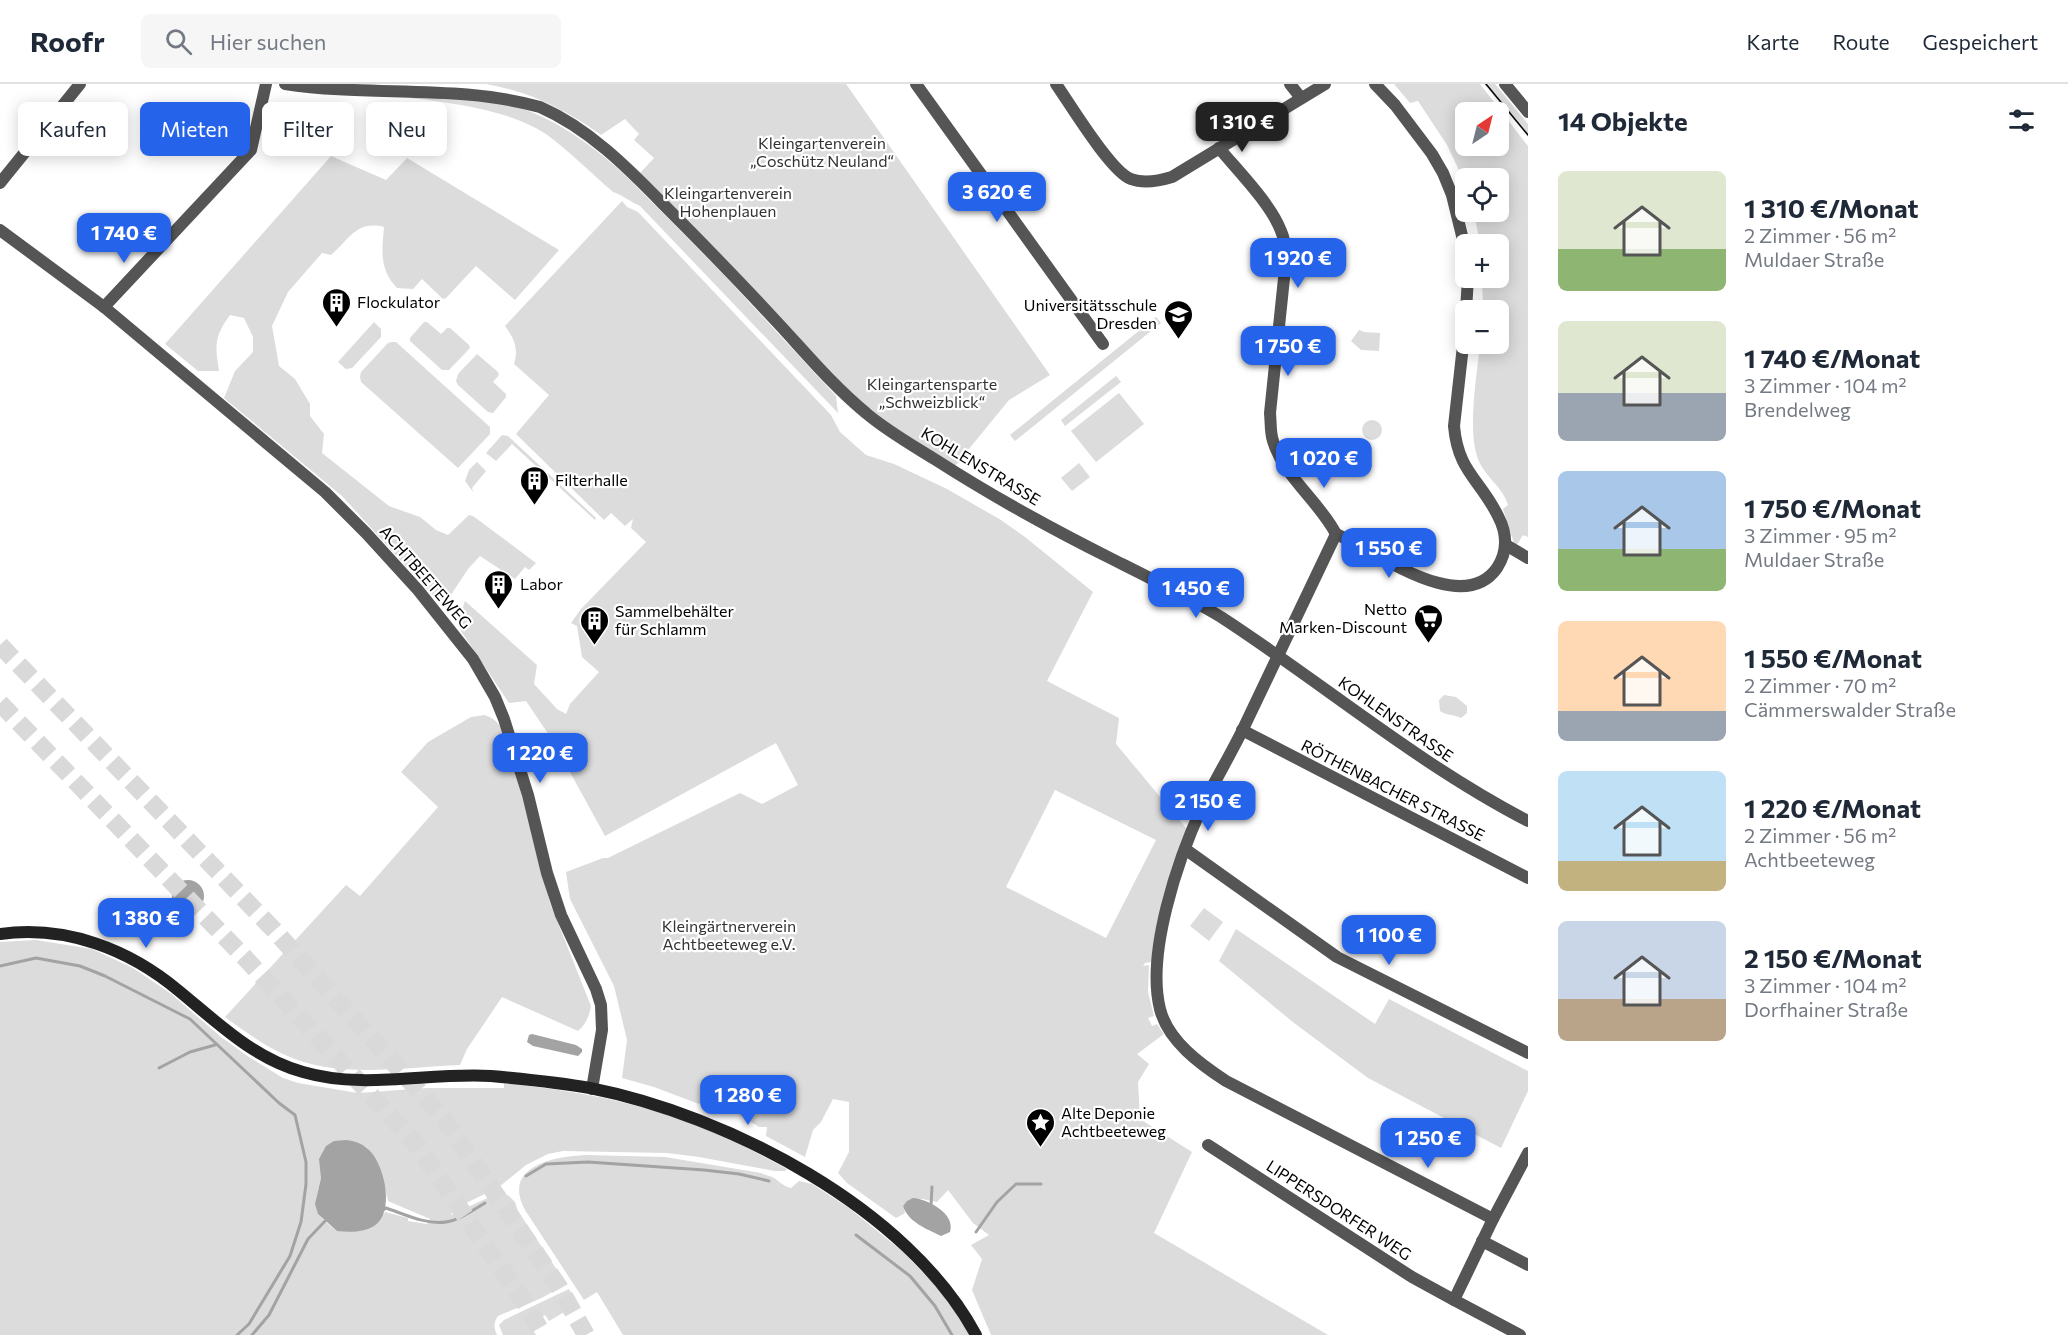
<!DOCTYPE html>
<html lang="de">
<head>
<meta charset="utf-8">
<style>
	body { margin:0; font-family:Commissioner,sans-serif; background:#f6f6f7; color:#1f2937; height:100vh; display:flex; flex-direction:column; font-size:22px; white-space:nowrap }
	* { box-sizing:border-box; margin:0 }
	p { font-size:20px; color:#747a83 }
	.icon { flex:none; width:33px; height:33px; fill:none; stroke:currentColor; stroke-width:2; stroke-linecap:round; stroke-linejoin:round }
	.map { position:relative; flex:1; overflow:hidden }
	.panel { display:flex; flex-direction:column; background:#fff; width:540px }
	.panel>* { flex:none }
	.hud { position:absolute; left:18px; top:18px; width:570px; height:54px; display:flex; gap:12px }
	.needle { width:39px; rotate:35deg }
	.buttons { position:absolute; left:1455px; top:18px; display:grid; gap:12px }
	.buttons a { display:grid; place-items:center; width:54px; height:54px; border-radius:9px; background:#fff; box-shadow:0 3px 15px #0003; font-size:30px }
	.price { position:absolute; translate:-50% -51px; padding:0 14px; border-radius:12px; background:#2563eb; color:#fff; font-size:20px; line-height:39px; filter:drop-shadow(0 2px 3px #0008) }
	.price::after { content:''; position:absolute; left:50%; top:36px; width:18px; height:14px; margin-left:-9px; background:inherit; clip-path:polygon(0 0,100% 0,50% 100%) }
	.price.selected { background:#222; color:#fff }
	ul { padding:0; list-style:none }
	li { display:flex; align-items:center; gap:18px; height:150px; padding:0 30px }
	li span { display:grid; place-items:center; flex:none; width:168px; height:120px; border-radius:9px; color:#555 }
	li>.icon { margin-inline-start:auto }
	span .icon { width:72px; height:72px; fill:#fffc; stroke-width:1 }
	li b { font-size:26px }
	h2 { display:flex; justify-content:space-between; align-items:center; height:72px; padding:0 30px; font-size:26px }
	.pill { padding:0 21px; border-radius:9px; background:#fff; box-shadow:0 3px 15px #0003; font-size:21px; line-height:54px }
	.pill.selected { background:#2563eb; color:#fff }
	header { display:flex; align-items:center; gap:36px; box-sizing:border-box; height:84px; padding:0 30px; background:#fff; border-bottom:2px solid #e0e1e3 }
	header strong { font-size:28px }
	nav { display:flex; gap:33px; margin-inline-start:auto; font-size:21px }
	.search { width:420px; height:54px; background:#f6f6f7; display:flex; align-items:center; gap:15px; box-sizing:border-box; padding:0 21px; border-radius:9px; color:#747a83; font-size:22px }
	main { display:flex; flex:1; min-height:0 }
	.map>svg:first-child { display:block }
	.green { fill:#dcdcdc; fill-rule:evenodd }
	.water { fill:#a3a3a3 }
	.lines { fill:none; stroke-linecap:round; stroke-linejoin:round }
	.stream { stroke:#a3a3a3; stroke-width:3 }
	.motorway-tunnel { stroke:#d9d9d9; stroke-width:18; stroke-dasharray:18 9; stroke-linecap:butt }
	.minor { stroke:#555; stroke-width:12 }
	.tertiary { stroke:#555; stroke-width:12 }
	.secondary { stroke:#222; stroke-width:12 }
	.tram { stroke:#000; stroke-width:1.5 }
	.labels { text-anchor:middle; stroke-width:4.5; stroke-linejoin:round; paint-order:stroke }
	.park-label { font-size:16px; fill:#333; stroke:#fff }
	.poi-label { font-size:16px; fill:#000; stroke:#fff; text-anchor:start }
	.street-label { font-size:16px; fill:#000; stroke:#fff }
</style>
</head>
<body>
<header>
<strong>Roofr</strong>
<div class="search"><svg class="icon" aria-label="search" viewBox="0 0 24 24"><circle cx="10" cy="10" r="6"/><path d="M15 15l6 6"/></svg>Hier suchen</div>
<nav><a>Karte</a><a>Route</a><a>Gespeichert</a></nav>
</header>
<main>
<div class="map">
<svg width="1528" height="1251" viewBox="0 0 1528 1251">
	<rect width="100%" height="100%" fill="#fff"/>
	<g class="green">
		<path d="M486,0H846L1050,291L1009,316L955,382L894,344L851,309L733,184L640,89L654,74L634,56L639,50L625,35L601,51C564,25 531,8 486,0Z"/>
		<path d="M1394,0H1480L1528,62V453L1523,451L1517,461L1514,459L1503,425L1508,421C1503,403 1484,392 1478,375C1467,346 1477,291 1480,260H1498V226H1483L1482,194H1498V160H1480L1474,128H1498V94H1466L1465,99L1447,61L1418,17L1410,19ZM1466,28H1498V62H1466Z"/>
		<polygon points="1484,0 1495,0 1528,40 1528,53"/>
		<path d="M394,13C414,13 434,13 454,13C464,13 476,12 486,14C542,25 590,57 631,97L724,191L836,312L838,329L640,122C630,118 623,111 613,108C591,89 569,67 546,50C509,25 438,16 394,13Z"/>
		<path d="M331,72L386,96L407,74L559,166L515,216L476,182L446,214L443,215L422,195L413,205L397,204C379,185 382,167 384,143C356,136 349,156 331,171L322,169L288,208L272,242L279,282L295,295L310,320V332L324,350L322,369L389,422L420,433L436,446L448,451L469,431L473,432L536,479L529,486L525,483L515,495L480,472L468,485L443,523L342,412L224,314L235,287L253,268V253L244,234L230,231C214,253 215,261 219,287H198L165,260Z"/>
		<path d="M622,117L627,123L638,128L831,331L840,348L866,371L894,380L947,405L1001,436L1025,453L1093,508L1047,597L1119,634L1116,660L1191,750L1157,877L1145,879L1143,882L1149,881L1148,908L1154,932L1148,934L1152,942L1157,940L1164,950L1137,970L1149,980L1138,998L1140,1035L1192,1068L1154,1149L1328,1251H991L972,1206L982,1175L971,1161L989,1151L973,1139L948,1106L937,1118C925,1116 912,1110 903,1122L905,1129L896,1134L847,1099L838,1089L849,1068V1018L833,1015L821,1038L813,1046L805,1073L766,1052L767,1043H759L710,1012L699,1020L654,1003L622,994L627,956L614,902L570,815L566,788L603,774H608L740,709L762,720L798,701L776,659L605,752L553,657L526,617L509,619L461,547L460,532L465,517L537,581L534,600L557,625L566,630L570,620L599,588L582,573L577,542L571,539L581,525L646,458L631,444L633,435L625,442L611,429L604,436L516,350L549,311L514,280C519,265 514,254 505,242ZM1055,706L1156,756L1106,854L1006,803Z"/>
		<polygon points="1156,233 1161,239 1015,357 1010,351"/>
		<polygon points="374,238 381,245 381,253 352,284 346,285 338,278"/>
		<polygon points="424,238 427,238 441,250 447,244 450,244 469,261 470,264 449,286 442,286 410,257 410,254"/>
		<polygon points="1359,246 1364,248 1380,249 1379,267 1361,266 1351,257"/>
		<polygon points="392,258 396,258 490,343 490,350 458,384 361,298 360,293 361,288 388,259"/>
		<polygon points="477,270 498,288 499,291 493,298 506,310 506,313 493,329 488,328 458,301 456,297 458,290"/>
		<polygon points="1116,292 1121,298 1065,342 1061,336"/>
		<polygon points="1119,309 1144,340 1096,378 1071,347"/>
		<circle cx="1372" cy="346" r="10"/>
		<polygon points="502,351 508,352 596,434 595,436 512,360 496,377 486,369"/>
		<polygon points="477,378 486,387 472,404 473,408 465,397 469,386"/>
		<polygon points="1079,379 1090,393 1072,407 1061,394"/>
		<path d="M1444,611L1456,613L1467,622V629L1461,634C1453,630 1447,632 1440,627L1439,616Z"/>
		<path d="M484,631C498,635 501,643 507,656L550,819L591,922C589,933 586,940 578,947L502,913L467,965L460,981C403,983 336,996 283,970C262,960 244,947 225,933L346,801L360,812L438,723L401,688L428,658L471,633Z"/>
		<polygon points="1204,824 1223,838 1209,857 1190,842"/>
		<polygon points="1236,845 1375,940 1389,915 1528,987 1528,1007 1501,1064 1368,994 1294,939 1219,877"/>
		<path d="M36,856L92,865L133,884L170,909L221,953L249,973L283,994L298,999L358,1009L427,1004H504V999C578,1007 648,1019 717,1050C741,1060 764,1073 787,1085L785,1087H775L699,1073L667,1069L563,1067L548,1070L526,1081L499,1103L452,1126L451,1131L496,1110L508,1111L515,1118L518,1127L565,1198C550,1214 518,1223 498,1232C493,1239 494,1244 497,1251H0V858ZM365,1062C381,1077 383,1096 388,1117L430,1135L427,1140L408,1137V1134L385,1128L384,1130L337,1147C311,1127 314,1124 321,1094Z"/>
		<path d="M587,1071L665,1073L761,1089C765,1091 771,1092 774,1094C780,1098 783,1102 791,1104L799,1097L812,1100L849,1124L903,1168L952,1219L971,1251H623L597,1208L584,1216L525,1126C501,1082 555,1072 587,1071Z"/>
		<polygon points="569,1205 578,1220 549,1237 545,1231 530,1240 536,1251 503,1251 499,1241 504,1236"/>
	</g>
	<g class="water">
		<circle cx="188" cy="812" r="16"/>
		<polygon points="532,950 576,961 582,965 582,968 578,972 533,962 527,958 529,951"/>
		<path d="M346,1056C356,1057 364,1060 371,1068C385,1084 395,1129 374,1142C363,1149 349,1148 337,1147L318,1130L315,1120L321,1094L319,1075L326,1062L334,1057Z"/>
		<path d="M913,1114C928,1115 956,1130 950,1148L941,1152C927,1145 908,1138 903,1122L907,1117Z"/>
	</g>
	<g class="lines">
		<g class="stream">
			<polyline points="0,882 36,874 80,882 105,892 182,931 190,935 279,1019 295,1031 306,1078 306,1100 301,1138 290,1172 249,1240 237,1251"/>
			<polyline points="159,984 190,968 215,961"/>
			<polyline points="526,1092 546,1080 588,1078 704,1086 739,1090 769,1097"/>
			<polyline points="931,1121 932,1103"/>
			<path d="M383,1126L386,1124C404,1130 426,1141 446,1138C460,1136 473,1126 485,1119"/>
			<polyline points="976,1148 997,1118 1016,1100 1041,1100"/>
			<polyline points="856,1151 910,1192 935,1222 952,1251"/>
			<polyline points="252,1251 269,1231 308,1155 327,1135"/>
		</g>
		<g class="motorway-tunnel">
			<polyline points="0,561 274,846 444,1035 559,1203 586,1251"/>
			<polyline points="0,619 246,875 415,1059 525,1219 543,1251"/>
		</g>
		<g class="minor">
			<polyline points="916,0 1103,260"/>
			<path d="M1056,0C1070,20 1111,88 1131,95C1144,100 1159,97 1172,93L1325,0"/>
			<polyline points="1290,0 1301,14"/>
			<polyline points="1375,0 1395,21 1432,70 1443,89 1452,111 1466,168"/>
			<path d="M1219,64C1238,87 1271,120 1281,147C1285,156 1286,166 1286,175L1270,329C1271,338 1270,348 1273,357C1284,393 1319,417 1336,450"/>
			<polyline points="0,99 80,0"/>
			<polyline points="0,146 104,223 325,408 366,449 418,506 473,575 495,613 504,635 528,711 547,789 561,831 596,905 601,921 602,946 592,1005"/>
			<polyline points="104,223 251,66 266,0"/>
			<polyline points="1466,226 1468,194"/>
			<path d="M1336,450C1305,515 1274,579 1244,643C1231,670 1215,696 1202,723C1178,775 1146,869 1160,925C1168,957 1200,980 1226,997L1493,1135"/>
			<path d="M1336,450C1376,467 1462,534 1497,484C1508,467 1507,449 1498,432C1480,395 1458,388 1454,342L1466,235"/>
			<polyline points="1506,461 1528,474"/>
			<polyline points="1242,646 1528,794"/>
			<polyline points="1185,765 1337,873 1528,969"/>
			<polyline points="1208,1061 1412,1193 1454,1216"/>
			<polyline points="1482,1157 1528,1181"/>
			<polyline points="1520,1251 1454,1216 1493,1135 1528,1069"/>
		</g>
		<g class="tertiary">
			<path d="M285,0C370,13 458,0 540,23C588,44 627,83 663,120C701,158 739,197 776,237C805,268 833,302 866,329C887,347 912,361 936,376C992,412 1052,445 1112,475C1148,493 1185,511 1221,533C1324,600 1418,680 1528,737"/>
			<polyline points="1505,0 1528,28"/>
		</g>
		<path class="secondary" d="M0,850C66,841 129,865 179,907C218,939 253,974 303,988C364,1006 429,988 491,992C524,995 557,998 590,1004C727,1031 908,1124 976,1251"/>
		<polyline class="tram" points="1486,0 1528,51"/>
	</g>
	<defs>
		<symbol id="building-pin" viewBox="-11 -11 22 30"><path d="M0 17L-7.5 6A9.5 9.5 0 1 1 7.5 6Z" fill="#000" stroke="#fff"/><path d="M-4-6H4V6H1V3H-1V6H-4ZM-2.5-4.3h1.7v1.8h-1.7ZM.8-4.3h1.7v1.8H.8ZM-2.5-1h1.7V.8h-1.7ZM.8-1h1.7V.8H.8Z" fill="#fff"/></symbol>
		<symbol id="school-pin" viewBox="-11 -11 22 30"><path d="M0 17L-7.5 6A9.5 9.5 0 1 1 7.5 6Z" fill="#000" stroke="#fff"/><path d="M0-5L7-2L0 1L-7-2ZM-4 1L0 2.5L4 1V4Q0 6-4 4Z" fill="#fff"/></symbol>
		<symbol id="supermarket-pin" viewBox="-11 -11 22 30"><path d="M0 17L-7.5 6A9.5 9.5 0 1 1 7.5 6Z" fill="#000" stroke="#fff"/><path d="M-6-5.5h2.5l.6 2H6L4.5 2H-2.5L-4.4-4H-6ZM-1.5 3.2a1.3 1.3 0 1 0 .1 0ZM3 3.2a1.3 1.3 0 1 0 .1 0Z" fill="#fff"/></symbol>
		<symbol id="sight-pin" viewBox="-11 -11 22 30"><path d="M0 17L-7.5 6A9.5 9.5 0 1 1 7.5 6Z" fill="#000" stroke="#fff"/><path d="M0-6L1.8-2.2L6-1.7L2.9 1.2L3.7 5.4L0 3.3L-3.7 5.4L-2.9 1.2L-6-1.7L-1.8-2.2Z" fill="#fff"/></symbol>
	</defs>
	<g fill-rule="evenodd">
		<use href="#building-pin" x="320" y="202" width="33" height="45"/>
		<use href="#school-pin" x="1162" y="214" width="33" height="45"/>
		<use href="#building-pin" x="518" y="380" width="33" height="45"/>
		<use href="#building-pin" x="482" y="484" width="33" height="45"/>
		<use href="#supermarket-pin" x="1412" y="518" width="33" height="45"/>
		<use href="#building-pin" x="578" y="520" width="33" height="45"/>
		<use href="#sight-pin" x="1024" y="1022" width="33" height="45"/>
	</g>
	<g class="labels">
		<g class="park-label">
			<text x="822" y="65">Kleingartenverein<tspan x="822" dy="18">„Coschütz Neuland“</tspan></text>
			<text x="728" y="115">Kleingartenverein<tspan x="728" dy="18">Hohenplauen</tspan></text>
			<text x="932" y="306">Kleingartensparte<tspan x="932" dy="18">„Schweizblick“</tspan></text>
			<text x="729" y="848">Kleingärtnerverein<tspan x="729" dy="18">Achtbeeteweg e.V.</tspan></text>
		</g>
		<g class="poi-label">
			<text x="357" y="224">Flockulator</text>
			<text x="1157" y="227" text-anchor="end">Universitätsschule<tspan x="1157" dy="18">Dresden</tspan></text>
			<text x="555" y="402">Filterhalle</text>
			<text x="520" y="506">Labor</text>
			<text x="1407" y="531" text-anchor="end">Netto<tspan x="1407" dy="18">Marken-Discount</tspan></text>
			<text x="615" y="533">Sammelbehälter<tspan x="615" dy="18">für Schlamm</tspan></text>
			<text x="1061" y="1035">Alte Deponie<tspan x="1061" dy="18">Achtbeeteweg</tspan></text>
		</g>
		<g class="street-label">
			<text transform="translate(981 382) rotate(31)" y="6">KOHLENSTRASSE</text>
			<text transform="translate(426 493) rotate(49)" y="6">ACHTBEETEWEG</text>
			<text transform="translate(1396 635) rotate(35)" y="6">KOHLENSTRASSE</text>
			<text transform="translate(1393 706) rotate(27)" y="6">RÖTHENBACHER STRASSE</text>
			<text transform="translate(1339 1126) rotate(33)" y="6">LIPPERSDORFER WEG</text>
		</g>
	</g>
</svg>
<div class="buttons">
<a><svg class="needle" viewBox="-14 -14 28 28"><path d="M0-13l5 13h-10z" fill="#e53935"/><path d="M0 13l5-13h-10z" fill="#747a83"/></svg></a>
<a><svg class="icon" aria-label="locate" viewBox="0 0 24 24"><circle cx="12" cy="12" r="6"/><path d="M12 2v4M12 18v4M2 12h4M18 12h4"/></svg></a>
<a>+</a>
<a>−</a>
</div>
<b class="price selected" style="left:1242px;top:69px">1 310 €</b>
<b class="price" style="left:997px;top:139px">3 620 €</b>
<b class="price" style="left:124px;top:180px">1 740 €</b>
<b class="price" style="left:1298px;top:205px">1 920 €</b>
<b class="price" style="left:1288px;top:293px">1 750 €</b>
<b class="price" style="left:1324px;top:405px">1 020 €</b>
<b class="price" style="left:1389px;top:495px">1 550 €</b>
<b class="price" style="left:1196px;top:535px">1 450 €</b>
<b class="price" style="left:540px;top:700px">1 220 €</b>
<b class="price" style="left:1208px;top:748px">2 150 €</b>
<b class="price" style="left:146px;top:865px">1 380 €</b>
<b class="price" style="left:1389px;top:882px">1 100 €</b>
<b class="price" style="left:748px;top:1042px">1 280 €</b>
<b class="price" style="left:1428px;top:1085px">1 250 €</b>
<div class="hud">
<a class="pill">Kaufen</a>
<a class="pill selected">Mieten</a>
<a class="pill">Filter</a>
<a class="pill">Neu</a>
</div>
</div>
<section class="panel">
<h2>14 Objekte<svg class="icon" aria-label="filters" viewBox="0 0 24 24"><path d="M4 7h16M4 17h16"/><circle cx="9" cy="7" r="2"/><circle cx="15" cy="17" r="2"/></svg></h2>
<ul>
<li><span style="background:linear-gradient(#dfe7d0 65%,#8fb573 0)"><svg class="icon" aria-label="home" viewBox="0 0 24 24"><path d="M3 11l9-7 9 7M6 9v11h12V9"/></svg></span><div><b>1 310 €/Monat</b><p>2 Zimmer · 56 m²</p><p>Muldaer Straße</p></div></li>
<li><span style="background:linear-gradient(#dfe7d0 60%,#9aa5b1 0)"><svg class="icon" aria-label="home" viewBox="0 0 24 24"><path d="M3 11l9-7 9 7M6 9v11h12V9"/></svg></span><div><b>1 740 €/Monat</b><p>3 Zimmer · 104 m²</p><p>Brendelweg</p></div></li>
<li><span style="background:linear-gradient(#a9c7e8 65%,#8fb573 0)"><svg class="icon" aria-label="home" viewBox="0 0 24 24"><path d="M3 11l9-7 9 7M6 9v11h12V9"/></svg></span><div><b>1 750 €/Monat</b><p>3 Zimmer · 95 m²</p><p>Muldaer Straße</p></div></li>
<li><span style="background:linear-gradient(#ffd9b3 75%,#9aa5b1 0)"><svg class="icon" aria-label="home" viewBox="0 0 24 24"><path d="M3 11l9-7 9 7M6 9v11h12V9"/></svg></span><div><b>1 550 €/Monat</b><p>2 Zimmer · 70 m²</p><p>Cämmerswalder Straße</p></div></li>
<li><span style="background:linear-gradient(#bfe0f5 75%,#c2b280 0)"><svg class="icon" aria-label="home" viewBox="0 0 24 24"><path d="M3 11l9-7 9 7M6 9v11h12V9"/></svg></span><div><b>1 220 €/Monat</b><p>2 Zimmer · 56 m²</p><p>Achtbeeteweg</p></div></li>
<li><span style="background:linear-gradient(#c9d6e8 65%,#b9a48a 0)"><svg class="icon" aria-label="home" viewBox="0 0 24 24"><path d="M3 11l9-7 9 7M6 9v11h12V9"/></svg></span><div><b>2 150 €/Monat</b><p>3 Zimmer · 104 m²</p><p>Dorfhainer Straße</p></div></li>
</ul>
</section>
</main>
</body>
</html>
